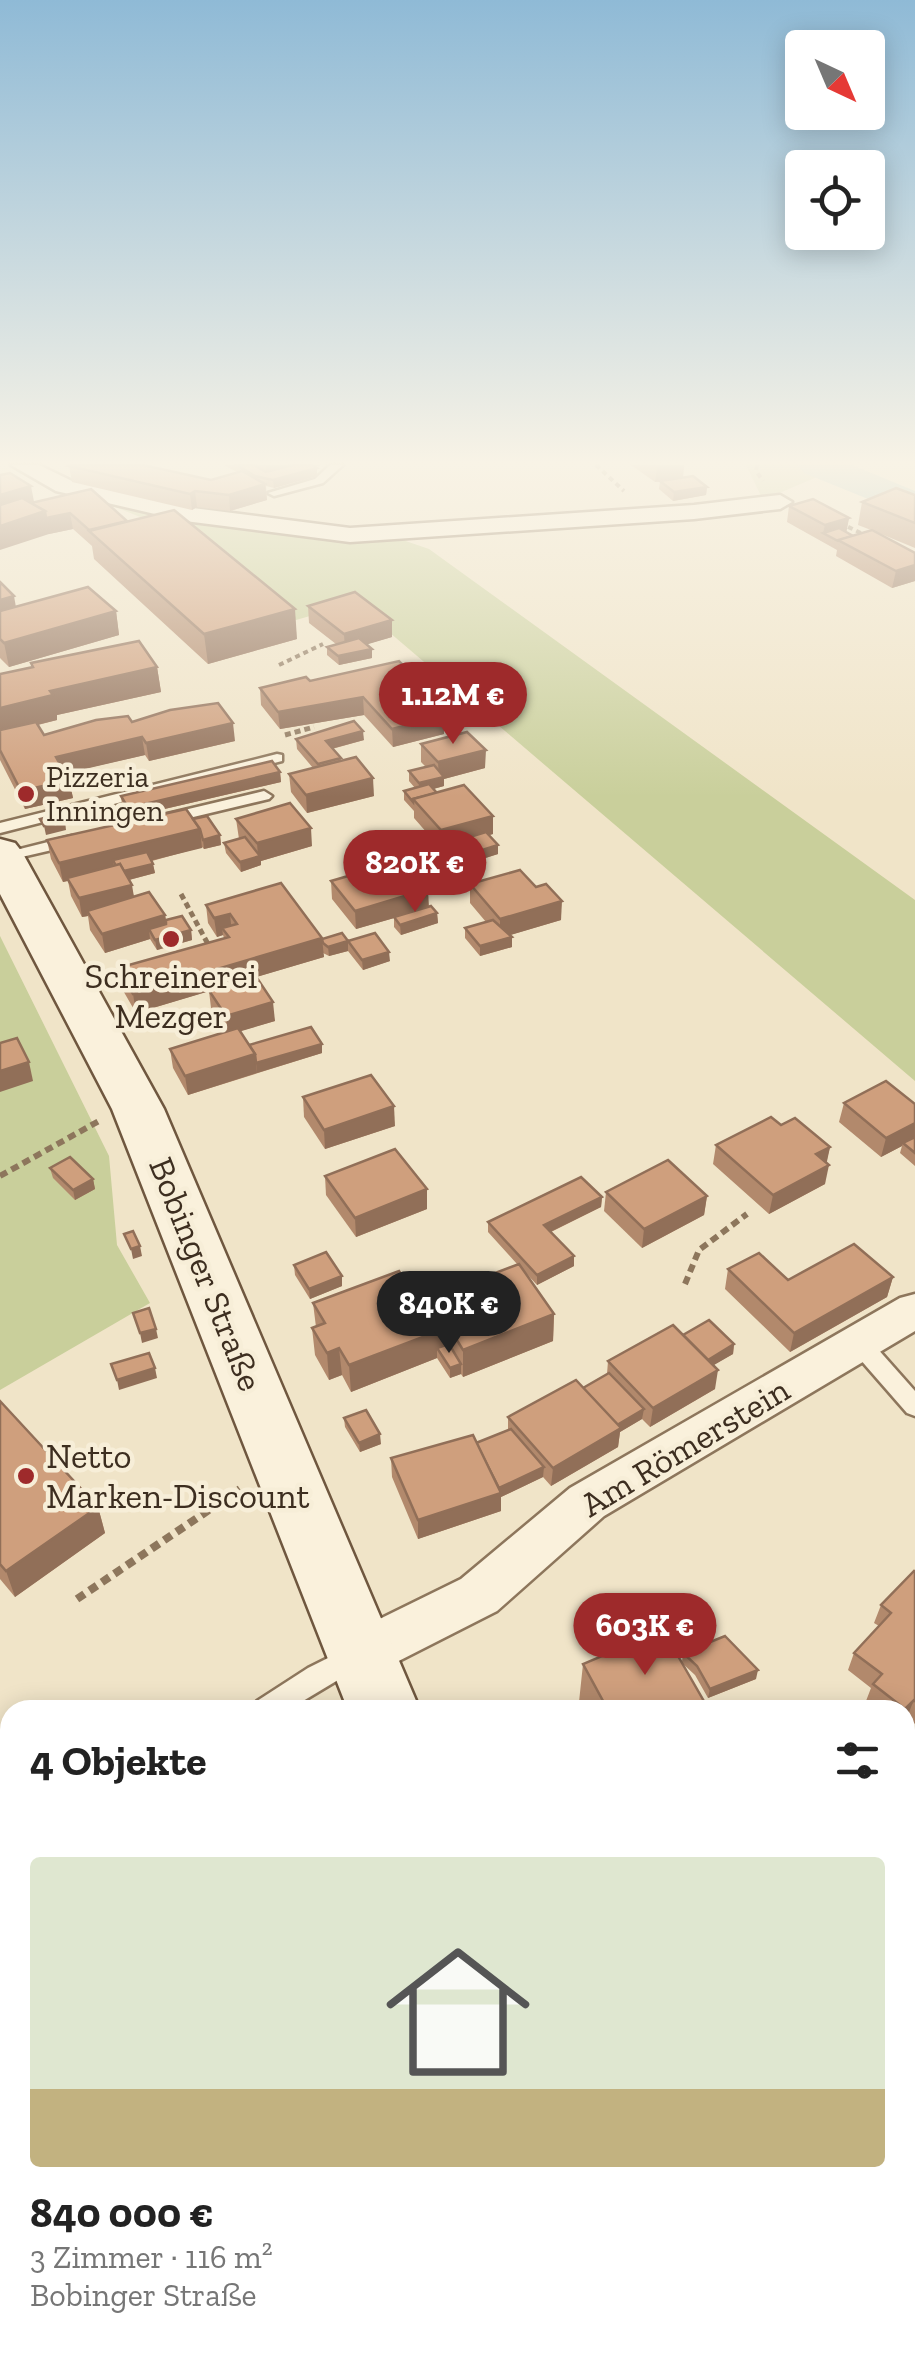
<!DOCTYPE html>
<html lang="de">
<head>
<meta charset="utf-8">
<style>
	body { margin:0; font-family:"Zilla Slab",serif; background:#f6f6f6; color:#222; height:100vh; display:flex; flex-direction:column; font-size:38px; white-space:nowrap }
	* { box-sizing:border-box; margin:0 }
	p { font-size:32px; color:#767676 }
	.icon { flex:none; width:55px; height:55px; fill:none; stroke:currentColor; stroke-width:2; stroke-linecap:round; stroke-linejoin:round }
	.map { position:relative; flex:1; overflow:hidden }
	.panel { position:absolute; left:0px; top:1700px; width:915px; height:672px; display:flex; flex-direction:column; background:#fff; border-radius:30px 30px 0 0; box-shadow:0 5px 25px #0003 }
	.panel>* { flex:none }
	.needle { width:65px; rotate:136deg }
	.fabs { position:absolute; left:785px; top:30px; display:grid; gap:20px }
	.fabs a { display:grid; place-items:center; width:100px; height:100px; border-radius:10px; background:#fff; box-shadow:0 5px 25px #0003; font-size:50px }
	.price { position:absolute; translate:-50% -85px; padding:0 22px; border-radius:35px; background:#9e2a2b; color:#fff; font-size:32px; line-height:65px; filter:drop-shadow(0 2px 5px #0008) }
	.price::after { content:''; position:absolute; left:50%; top:60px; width:30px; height:22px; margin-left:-15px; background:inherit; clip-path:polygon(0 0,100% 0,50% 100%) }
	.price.on { background:#222; color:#fff }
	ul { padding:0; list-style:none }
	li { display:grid; align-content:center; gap:20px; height:530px; padding:0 30px }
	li+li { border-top:2px solid #e0e0e0 }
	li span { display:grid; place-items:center; height:310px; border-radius:10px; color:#555 }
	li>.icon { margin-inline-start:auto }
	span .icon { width:180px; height:180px; fill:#fffc; stroke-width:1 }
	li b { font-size:42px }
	h2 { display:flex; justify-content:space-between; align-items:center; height:120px; padding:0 30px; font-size:42px }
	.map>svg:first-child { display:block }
	.green { fill:#c9cf9b }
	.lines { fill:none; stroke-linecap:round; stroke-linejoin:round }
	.river { fill:#a9c4bc; fill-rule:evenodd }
	.service-casing { stroke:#8d765c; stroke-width:5 }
	.minor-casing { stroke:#8d765c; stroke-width:5 }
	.secondary-casing { stroke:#6f573f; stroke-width:5 }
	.path-far4 { stroke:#8d765c; stroke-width:4; stroke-dasharray:5 4; stroke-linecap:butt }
	.path-far3 { stroke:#8d765c; stroke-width:5; stroke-dasharray:6 4; stroke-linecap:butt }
	.path-far2 { stroke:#8d765c; stroke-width:6; stroke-dasharray:8 5; stroke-linecap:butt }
	.path-far1 { stroke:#8d765c; stroke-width:8; stroke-dasharray:9 6; stroke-linecap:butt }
	.path { stroke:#8d765c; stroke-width:10; stroke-dasharray:11 8; stroke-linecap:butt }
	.service { fill:#faf1dc; fill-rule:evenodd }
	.minor { fill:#faf1dc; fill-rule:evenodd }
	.secondary { fill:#faf1dc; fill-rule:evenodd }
	.wall { fill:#b2896c }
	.shaded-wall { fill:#916f58 }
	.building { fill:#cf9f7d; stroke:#916f58; stroke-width:2.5 }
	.poi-dot { fill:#9e2a2b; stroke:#f7eed8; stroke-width:4 }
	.labels { text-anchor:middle; stroke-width:9; stroke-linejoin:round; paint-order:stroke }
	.far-poi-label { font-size:30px; fill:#3d2e20; stroke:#f7eed8; text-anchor:start }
	.poi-label { font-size:35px; fill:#3d2e20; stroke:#f7eed8 }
	.street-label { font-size:35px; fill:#3d2e20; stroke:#f7eed8 }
</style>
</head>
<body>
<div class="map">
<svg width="915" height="2372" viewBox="0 0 915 2372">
	<rect width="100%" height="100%" fill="#f0e4c8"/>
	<g class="green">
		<polygon points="746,465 845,465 763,500"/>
		<polygon points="93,498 214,525 342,537 391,536 429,549 915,900 915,1081 355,603 296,620 185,535"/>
		<polygon points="0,936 109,1156 117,1245 150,1303 0,1390"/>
	</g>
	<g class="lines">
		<polygon class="river" points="798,465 852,465 915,491 915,518 804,473"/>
		<defs>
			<g id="service">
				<polygon points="330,465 343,465 323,483 274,496 268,493 315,479"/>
				<polygon points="277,754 282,755 282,761 0,833 0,823"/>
				<polygon points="264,791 272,796 269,799 164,824 156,819 159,816"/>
				<polygon points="72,836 80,841 78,844 0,862 0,854"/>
				<polygon points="860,1335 868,1338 915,1391 915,1416 907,1413 852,1350 849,1344 852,1338"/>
				<polygon points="354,1645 363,1649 367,1657 363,1665 288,1710 253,1710 257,1701 308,1668"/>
			</g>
			<g id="minor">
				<polygon points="11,465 39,465 72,481 185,507 350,528 694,505 780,495 792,502 780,509 694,519 350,542 185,521 56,491"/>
				<polygon points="915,1294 915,1331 604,1516 497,1611 379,1671 361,1677 343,1671 335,1654 343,1637 461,1579 570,1488 900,1298"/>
			</g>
			<g id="secondary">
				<polygon points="0,839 15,843 22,852 164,1109 420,1710 348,1710 112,1109 0,894"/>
				<polygon points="606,2362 700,2362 704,2372 610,2372"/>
			</g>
		</defs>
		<use href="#service" class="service-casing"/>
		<use href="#minor" class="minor-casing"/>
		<use href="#secondary" class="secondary-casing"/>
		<g class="path-far4">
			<polyline points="596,465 624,491"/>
			<polyline points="757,465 756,471 763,481"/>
			<polyline points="840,523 865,535"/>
			<polyline points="279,665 323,644"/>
		</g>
		<g class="path-far3">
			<polyline points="285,735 314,727"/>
			<polyline points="181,894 209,946"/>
		</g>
		<g class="path-far2">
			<polyline points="0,1176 99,1121"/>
			<polyline points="685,1284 699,1250 747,1214"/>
		</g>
		<polyline class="path-far1" points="77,1599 240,1489"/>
		<g class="path">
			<polyline points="905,2300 915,2294"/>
			<polyline points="572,2362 576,2372"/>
		</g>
		<use href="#service" class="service"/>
		<use href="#minor" class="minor"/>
		<use href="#secondary" class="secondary"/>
	</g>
	<g class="wall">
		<polygon points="224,465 321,465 315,467 317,476 274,488 266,486 267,500 230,511 197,507 192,510 72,482 69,466 211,480 237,472"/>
		<polygon points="631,465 684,465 683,477 707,487 706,495 673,501 659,489 660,482 655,482"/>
		<polygon points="915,495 915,548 874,531 915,553 915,581 892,588 836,556 837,550 787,522 789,506 849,518 846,532 853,536 871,530 858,525 862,502"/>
		<polygon points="34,502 127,521 297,639 208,664 94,559 92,546 73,529 49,534"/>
		<polygon points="0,582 16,607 116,611 119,635 9,667 0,658"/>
		<polygon points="308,606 392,637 367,644 372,649 372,658 339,665 327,655 327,647 336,644 309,623"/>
		<polygon points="157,667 161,692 57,715 57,720 38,725 44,735 132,722 235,741 149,761 145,755 65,773 69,780 73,798 25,809 0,760 0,674"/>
		<polygon points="310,681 421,692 444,716 444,734 393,747 364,715 280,729 261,705 260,688"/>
		<polygon points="296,739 364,740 332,749 341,758 341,761 374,796 307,813 291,792 289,774 313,768 297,749"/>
		<polygon points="421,744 485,768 444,779 444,786 433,789 437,793 493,816 493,834 489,835 498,845 498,854 476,861 463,848 463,842 441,849 414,818 414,811 404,800 404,791 415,788 409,781 409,771 426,767 421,762"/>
		<polygon points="280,772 281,782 130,817 122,805 121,796"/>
		<polygon points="193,819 220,835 221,845 204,849 202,847 152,861 155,873 129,880 134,897 165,915 166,920 191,930 192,940 157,950 150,939 105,953 90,930 88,916 82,917 71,896 68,881 63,882 51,859 47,840"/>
		<polygon points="236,819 312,846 261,861 261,865 241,872 226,853 224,843 239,839"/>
		<polygon points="331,881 429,907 437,913 438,923 401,935 394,927 394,918 356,929 332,899"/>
		<polygon points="470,884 561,920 510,935 512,947 480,956 465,938 465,928 486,922 470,903"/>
		<polygon points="206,905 322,938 322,939 348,941 390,961 363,970 348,951 329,956 323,953 324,957 256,977 275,1021 240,1031 249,1045 322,1053 188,1095 173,1068 170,1049 226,1032 211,1008 209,991 136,1013 121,987 118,968 224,938 223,935 217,937 208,923"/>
		<polygon points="303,1097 395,1126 325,1149 304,1117"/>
		<polygon points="844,1103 915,1104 915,1166 900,1153 902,1146 881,1157 839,1122"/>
		<polygon points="781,1125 830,1147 826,1163 825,1184 769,1214 713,1164 716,1145"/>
		<polygon points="50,1168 93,1179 95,1189 75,1200 53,1178"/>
		<polygon points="325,1176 427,1189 427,1209 356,1237 326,1195"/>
		<polygon points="606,1192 707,1196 704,1215 642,1248 604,1211"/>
		<polygon points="602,1197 601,1207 551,1232 574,1256 574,1266 537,1285 524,1271 554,1314 553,1341 463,1377 461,1374 450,1378 437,1358 351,1392 342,1375 329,1380 315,1355 312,1328 316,1327 313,1303 421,1306 429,1303 429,1298 517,1264 488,1232 488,1222"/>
		<polygon points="294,1265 342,1276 342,1286 310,1299 295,1275"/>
		<polygon points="728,1269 788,1280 893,1277 887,1297 790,1352 725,1289"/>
		<polygon points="683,1335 734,1344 733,1354 713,1365 715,1389 650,1427 642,1419 620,1432 618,1447 551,1486 543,1477 501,1497 501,1511 418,1539 392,1477 391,1458 476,1443 508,1430 508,1417 583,1388 607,1374 608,1361"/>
		<polygon points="0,1401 98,1507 105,1533 15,1597 0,1579"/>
		<polygon points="344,1418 381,1444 360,1452 345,1427"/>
		<polygon points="915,1572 915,1724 907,1717 905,1710 878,1710 866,1701 871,1688 848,1670 854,1653 879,1626 874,1623 881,1605"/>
		<polygon points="683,1653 756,1679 708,1698 695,1675 682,1663 709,1710 583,1710 579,1702 583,1664 682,1662"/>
		<polygon points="905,1989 915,2006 915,2262 913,2264 905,2249"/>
	</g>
	<g class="shaded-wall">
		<polygon points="266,465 321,465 271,479 267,478"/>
		<polygon points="666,465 684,465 683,477 655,482 657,467"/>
		<polygon points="317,468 317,476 274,488 273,480"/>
		<polygon points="265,484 267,500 230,511 229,495"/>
		<polygon points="31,486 36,512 0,525 0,495"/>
		<polygon points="707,487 706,495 673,501 674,492"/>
		<polygon points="195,491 197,507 192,510 190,494"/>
		<polygon points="45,511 70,513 73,529 49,534 0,550 0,526"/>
		<polygon points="849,518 846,534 823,533 825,525"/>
		<polygon points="915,565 915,581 892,588 896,571"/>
		<polygon points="14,596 17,613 0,617 0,600"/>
		<polygon points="295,609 297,639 208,664 204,634"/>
		<polygon points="116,611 119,635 9,667 4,643"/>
		<polygon points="392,620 392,637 345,651 344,634"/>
		<polygon points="372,649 372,658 339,665 338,656"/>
		<polygon points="157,667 161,692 57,715 57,720 0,734 0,708 50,691"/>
		<polygon points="363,697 364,715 280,729 278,712"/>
		<polygon points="444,716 444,734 393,747 392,729"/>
		<polygon points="233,723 235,741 149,761 146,743"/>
		<polygon points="363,731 364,740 327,750 326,741"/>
		<polygon points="142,737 145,755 59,775 56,757"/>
		<polygon points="486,750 485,768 444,779 444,786 419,793 419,783 439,778 438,762"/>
		<polygon points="280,772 281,782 130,817 128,808"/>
		<polygon points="373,778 374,796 307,813 306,795"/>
		<polygon points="69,780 73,798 25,809 21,791"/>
		<polygon points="493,816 493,834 466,842 463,839 463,842 441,849 441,830"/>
		<polygon points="65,821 66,830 46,835 44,826"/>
		<polygon points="311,828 312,846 261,861 261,865 241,872 240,862 258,856 257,843"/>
		<polygon points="200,829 202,848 117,869 113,860 114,869 63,882 59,863"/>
		<polygon points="220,835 221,845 204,849 203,840"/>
		<polygon points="498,845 498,854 476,861 476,852"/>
		<polygon points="153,864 155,873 121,882 119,872"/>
		<polygon points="132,885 135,903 87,911 88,916 82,917 79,898"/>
		<polygon points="428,889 429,908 356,929 355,911"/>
		<polygon points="562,901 561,920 500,938 500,919"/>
		<polygon points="437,913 438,923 401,935 400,925"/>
		<polygon points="230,914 232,933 222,928 223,935 217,937 214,918"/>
		<polygon points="165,915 168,933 149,929 150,939 105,953 102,934"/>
		<polygon points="191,930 192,940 157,950 155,940"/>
		<polygon points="512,937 512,947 480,956 480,946"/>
		<polygon points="322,938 324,957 136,1013 133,994"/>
		<polygon points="348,941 348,951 329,956 328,947"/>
		<polygon points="389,952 390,961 363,970 362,960"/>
		<polygon points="273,1002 275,1021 228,1035 226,1016"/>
		<polygon points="322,1044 322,1053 257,1073 256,1063"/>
		<polygon points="255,1054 257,1073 188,1095 185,1076"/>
		<polygon points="29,1062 33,1081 0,1092 0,1071"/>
		<polygon points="394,1106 395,1126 325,1149 324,1130"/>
		<polygon points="915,1123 915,1140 903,1143 902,1146 881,1157 886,1138"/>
		<polygon points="830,1147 826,1166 816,1154"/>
		<polygon points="829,1165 825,1184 769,1214 773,1195"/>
		<polygon points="93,1179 95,1189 75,1200 73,1190"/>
		<polygon points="427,1189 427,1209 356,1237 355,1218"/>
		<polygon points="707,1196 704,1215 642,1248 644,1229"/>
		<polygon points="602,1197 601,1207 544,1235 544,1225"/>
		<polygon points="140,1246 142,1256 133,1259 131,1249"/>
		<polygon points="574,1256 574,1266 537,1285 537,1275"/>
		<polygon points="342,1276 342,1286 310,1299 309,1289"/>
		<polygon points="893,1277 887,1297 790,1352 794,1333"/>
		<polygon points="554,1314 553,1341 463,1377 463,1350"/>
		<polygon points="449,1327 449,1354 437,1348 437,1358 351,1392 349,1365"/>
		<polygon points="156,1329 158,1338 142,1343 140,1333"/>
		<polygon points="734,1344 733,1354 702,1372 703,1362"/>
		<polygon points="339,1348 342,1375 329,1380 327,1353"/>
		<polygon points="461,1364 461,1374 450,1378 450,1368"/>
		<polygon points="155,1368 157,1378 119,1390 117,1380"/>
		<polygon points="718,1370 715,1389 650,1427 653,1408"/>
		<polygon points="644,1409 642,1419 620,1432 618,1447 551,1486 553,1468 611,1428"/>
		<polygon points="380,1434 381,1444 360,1452 359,1443"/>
		<polygon points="544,1467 543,1477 501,1497 501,1511 418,1539 418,1520 496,1490"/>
		<polygon points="98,1507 105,1533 15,1597 6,1571"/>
		<polygon points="758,1670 756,1679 708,1698 710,1689"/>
		<polygon points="914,1700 907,1717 905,1719 905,1709"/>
	</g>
	<g class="building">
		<polygon points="72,465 143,465 211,480 242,471 265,484 229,495 195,491 190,494 69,466"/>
		<polygon points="237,465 254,465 266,472 292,465 312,465 317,468 273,480 255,476"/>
		<polygon points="10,473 31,486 0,495 0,475"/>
		<polygon points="693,476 707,487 674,492 660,481"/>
		<polygon points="896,488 915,495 915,523 862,502"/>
		<polygon points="91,489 127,521 89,530 70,513 46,518 45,511 31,503"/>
		<polygon points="22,498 45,511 0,526 0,505"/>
		<polygon points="813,499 849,518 825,525 789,506"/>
		<polygon points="174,510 295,609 204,634 89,531"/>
		<polygon points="839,528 853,536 838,541 823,533"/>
		<polygon points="872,530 915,553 915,565 896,571 838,540"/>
		<polygon points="0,582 14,596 0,600"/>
		<polygon points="88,587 116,611 4,643 0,639 0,611"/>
		<polygon points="355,592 392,620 344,634 308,606"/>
		<polygon points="359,638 372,649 338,656 327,647"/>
		<polygon points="139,641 157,667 50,691 53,695 0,708 0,674 33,667 31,663"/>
		<polygon points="399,661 421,684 415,685 444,716 392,729 363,697 278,712 260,688 306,677 310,681"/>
		<polygon points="218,703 233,723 146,743 142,737 56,757 69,780 21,791 0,750 0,730 36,722 44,735 96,720 128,716 132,722 170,710"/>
		<polygon points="354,721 363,731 326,741 341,758 318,764 296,739"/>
		<polygon points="467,732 486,750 438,762 421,744"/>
		<polygon points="356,757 373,778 306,795 289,774"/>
		<polygon points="272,761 280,772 128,808 121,796"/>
		<polygon points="434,765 444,777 419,783 409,771"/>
		<polygon points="429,784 437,793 413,799 413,802 404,791"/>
		<polygon points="464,785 493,816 441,830 413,799"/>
		<polygon points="290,803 311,828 257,843 236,819"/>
		<polygon points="186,809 200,829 59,863 47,840"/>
		<polygon points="60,814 65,821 44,826 40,819"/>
		<polygon points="207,816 220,835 203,840 200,829 193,819"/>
		<polygon points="486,832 498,845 476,852 463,839"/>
		<polygon points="245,837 260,856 240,862 224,843"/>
		<polygon points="147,852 153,864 124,871 120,864 116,866 113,860"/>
		<polygon points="403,860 428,889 355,911 331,881"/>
		<polygon points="120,864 132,885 79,898 67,878"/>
		<polygon points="520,870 536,887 546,884 562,901 500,919 470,884"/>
		<polygon points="281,883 322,938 133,994 118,968 229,937 222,928 237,924 230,914 214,918 206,905"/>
		<polygon points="149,892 165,915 102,934 87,911"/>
		<polygon points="431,906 437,913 400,925 394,917"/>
		<polygon points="182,916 191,930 155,940 149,929 166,924 166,920"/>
		<polygon points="493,920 512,937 480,946 465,928"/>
		<polygon points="342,933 348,941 375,933 389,952 362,960 348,941 328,947 323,943 322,939"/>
		<polygon points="255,975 273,1002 226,1016 208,989"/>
		<polygon points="311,1027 322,1044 256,1063 255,1054 249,1045"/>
		<polygon points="238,1028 255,1054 185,1076 170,1049"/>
		<polygon points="17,1038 29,1062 0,1071 0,1043"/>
		<polygon points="371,1075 394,1106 324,1130 303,1097"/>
		<polygon points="886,1081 915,1104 915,1123 886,1138 844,1103"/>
		<polygon points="771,1117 781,1125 795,1118 830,1147 816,1154 829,1165 773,1195 716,1145"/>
		<polygon points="915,1137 915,1153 903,1143"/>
		<polygon points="395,1149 427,1189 355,1218 325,1176"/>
		<polygon points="70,1157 93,1179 73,1190 50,1168"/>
		<polygon points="668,1160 707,1196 644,1229 606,1192"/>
		<polygon points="581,1177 602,1197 544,1225 574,1256 537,1275 488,1222"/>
		<polygon points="133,1231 140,1246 131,1249 124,1234"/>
		<polygon points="854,1244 893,1277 794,1333 728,1269 759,1253 788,1280"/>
		<polygon points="326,1252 342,1276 309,1289 294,1265"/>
		<polygon points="519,1264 554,1314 463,1350 449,1327 349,1365 339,1348 327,1353 312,1328 325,1323 313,1303 399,1271 421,1306 431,1302 429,1298"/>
		<polygon points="149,1308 156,1329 140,1333 133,1313"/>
		<polygon points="709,1320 734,1344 708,1360 683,1335"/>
		<polygon points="673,1325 718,1370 653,1408 608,1361"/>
		<polygon points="449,1344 461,1364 450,1368 437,1348"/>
		<polygon points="149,1353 155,1368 117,1380 111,1364"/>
		<polygon points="609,1373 644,1409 617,1425 583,1388"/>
		<polygon points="576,1380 621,1428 553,1468 508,1417"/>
		<polygon points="0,1401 98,1507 6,1571 0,1564"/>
		<polygon points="366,1410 380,1434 359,1443 344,1418"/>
		<polygon points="511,1429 544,1467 499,1488 476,1443"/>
		<polygon points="473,1435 501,1493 418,1520 391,1458"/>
		<polygon points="914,1571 915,1572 915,1701 914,1700 905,1709 873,1684 882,1674 854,1653 891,1613 881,1605"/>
		<polygon points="663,1630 709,1710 608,1710 583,1664"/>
		<polygon points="725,1636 758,1670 710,1689 697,1666 683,1653"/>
		<polygon points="905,1989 915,2006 915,2206 905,2188"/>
	</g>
	<linearGradient id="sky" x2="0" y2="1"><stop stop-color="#8fbad6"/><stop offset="0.58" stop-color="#f8f3e6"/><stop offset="1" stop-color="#f8f3e6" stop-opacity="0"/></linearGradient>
	<rect width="915" height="797" fill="url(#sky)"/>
	<g class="poi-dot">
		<circle cx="26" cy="794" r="10"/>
		<circle cx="171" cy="939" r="10"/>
		<circle cx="26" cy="1476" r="10"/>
	</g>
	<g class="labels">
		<g class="far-poi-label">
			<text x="46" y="787">Pizzeria<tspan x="46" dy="34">Inningen</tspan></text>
		</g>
		<g class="poi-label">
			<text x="171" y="988">Schreinerei<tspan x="171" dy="40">Mezger</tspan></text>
			<text x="46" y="1468" text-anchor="start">Netto<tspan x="46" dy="40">Marken-Discount</tspan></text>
		</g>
		<g class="street-label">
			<text transform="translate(206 1274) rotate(68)" y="12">Bobinger Straße</text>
			<text transform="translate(685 1447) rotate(-31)" y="12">Am Römerstein</text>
		</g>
	</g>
</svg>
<div class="fabs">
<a><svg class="needle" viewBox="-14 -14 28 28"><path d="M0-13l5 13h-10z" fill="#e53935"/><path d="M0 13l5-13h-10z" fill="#767676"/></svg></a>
<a><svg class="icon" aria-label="locate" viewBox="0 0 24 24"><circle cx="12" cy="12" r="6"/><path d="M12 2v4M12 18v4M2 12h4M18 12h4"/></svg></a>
</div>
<b class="price" style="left:453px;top:747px">1.12M €</b>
<b class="price" style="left:415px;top:915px">820K €</b>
<b class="price on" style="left:449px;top:1356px">840K €</b>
<b class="price" style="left:645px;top:1678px">603K €</b>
<section class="panel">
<h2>4 Objekte<svg class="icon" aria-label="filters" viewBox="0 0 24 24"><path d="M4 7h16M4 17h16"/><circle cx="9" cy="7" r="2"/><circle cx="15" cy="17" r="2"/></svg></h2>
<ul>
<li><span style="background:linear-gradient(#dfe7d0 75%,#c2b280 0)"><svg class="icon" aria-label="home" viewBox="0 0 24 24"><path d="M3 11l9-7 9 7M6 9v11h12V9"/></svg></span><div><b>840 000 €</b><p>3 Zimmer · 116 m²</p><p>Bobinger Straße</p></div></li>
</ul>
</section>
</div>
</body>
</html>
